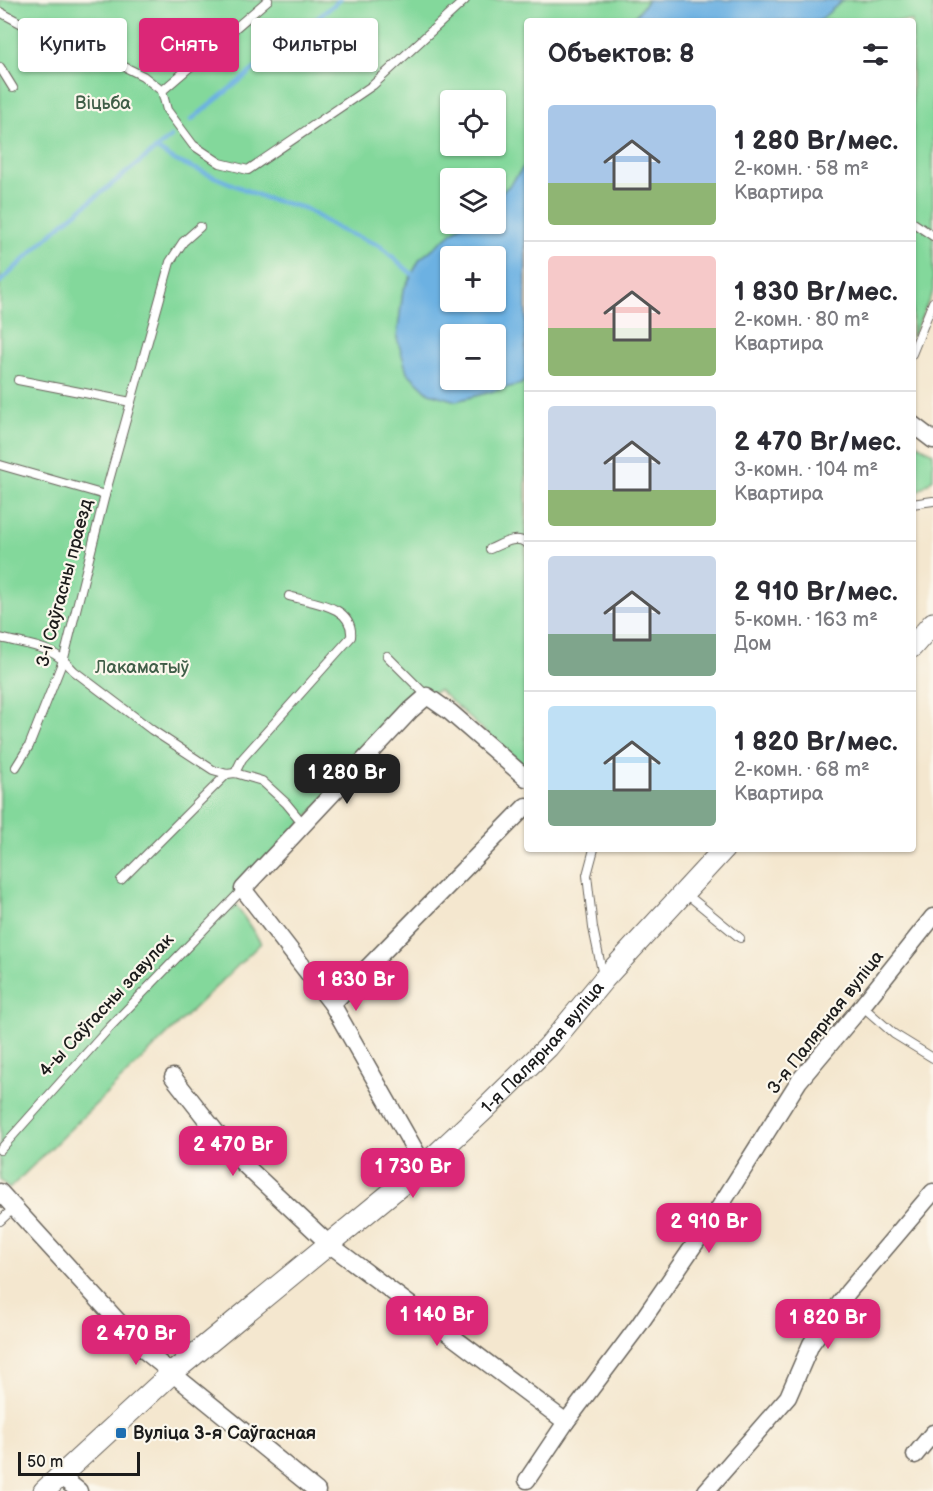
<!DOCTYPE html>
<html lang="ru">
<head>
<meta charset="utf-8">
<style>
	body { margin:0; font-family:"Balsamiq Sans",sans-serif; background:#f2f2f3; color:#2b2b33; height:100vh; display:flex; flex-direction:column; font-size:22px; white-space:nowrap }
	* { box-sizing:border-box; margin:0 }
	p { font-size:20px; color:#7c7c81 }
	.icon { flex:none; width:33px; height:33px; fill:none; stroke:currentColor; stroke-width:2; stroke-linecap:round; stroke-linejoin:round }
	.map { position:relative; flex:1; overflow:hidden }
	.side { position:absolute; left:524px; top:18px; width:392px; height:834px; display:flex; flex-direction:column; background:#fff; border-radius:6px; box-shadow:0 2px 4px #0004 }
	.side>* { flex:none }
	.banner { position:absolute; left:18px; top:18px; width:416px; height:54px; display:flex; gap:12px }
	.controls { position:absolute; left:440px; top:90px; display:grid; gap:12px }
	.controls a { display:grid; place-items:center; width:66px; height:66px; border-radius:6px; background:#fff; box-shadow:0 2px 4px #0004; font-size:30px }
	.scale { position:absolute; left:18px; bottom:15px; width:122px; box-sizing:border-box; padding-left:6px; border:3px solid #1c1c1c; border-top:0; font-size:16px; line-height:21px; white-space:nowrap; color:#1c1c1c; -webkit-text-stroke:4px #fbf7ec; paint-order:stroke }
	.price { position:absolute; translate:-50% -51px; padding:0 14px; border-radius:12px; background:#db2777; color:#fff; font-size:20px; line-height:39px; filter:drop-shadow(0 2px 3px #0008) }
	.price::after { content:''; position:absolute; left:50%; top:36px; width:18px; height:14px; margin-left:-9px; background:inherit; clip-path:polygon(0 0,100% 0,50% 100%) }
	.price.active { background:#222; color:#fff }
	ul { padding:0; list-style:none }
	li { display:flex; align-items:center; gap:18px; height:150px; padding:0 24px }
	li+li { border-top:2px solid #e1e1e2 }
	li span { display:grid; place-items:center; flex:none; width:168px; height:120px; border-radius:6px; color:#555 }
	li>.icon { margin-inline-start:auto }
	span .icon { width:72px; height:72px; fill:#fffc; stroke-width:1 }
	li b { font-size:26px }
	h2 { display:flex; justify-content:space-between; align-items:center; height:72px; padding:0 24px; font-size:26px }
	.tag { padding:0 21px; border-radius:6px; background:#fff; box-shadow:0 2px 4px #0004; font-size:21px; line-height:54px }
	.tag.active { background:#db2777; color:#fff }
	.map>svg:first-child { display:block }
	.green { fill:#83d89b; stroke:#507a5c; stroke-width:1.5; fill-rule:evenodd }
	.water { fill:#6cb1e2; stroke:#44667f; stroke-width:1.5; fill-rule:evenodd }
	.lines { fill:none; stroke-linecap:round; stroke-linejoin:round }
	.stream { stroke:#6cb1e2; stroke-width:4.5 }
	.service-casing { stroke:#68635b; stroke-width:10 }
	.minor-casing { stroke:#68635b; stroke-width:19 }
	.tertiary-casing { stroke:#68635b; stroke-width:23 }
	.service { stroke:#fff; stroke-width:8 }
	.minor { stroke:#fff; stroke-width:16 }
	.tertiary { stroke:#fff; stroke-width:21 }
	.poi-dot { fill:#1f6fb2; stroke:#fbf7ec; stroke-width:2 }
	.labels { text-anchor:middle; stroke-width:4.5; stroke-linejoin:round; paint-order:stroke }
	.park-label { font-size:18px; fill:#405e48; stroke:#fbf7ec }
	.street-label { font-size:18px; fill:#1c1c1c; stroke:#fbf7ec }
	.poi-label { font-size:18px; font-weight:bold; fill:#1c1c1c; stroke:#fbf7ec; text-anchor:start }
</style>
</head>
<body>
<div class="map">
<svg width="933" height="1491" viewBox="0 0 933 1491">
	<rect width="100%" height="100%" fill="#fbf7ec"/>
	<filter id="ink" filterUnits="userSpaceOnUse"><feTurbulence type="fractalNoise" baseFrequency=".0167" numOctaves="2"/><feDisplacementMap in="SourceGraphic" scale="12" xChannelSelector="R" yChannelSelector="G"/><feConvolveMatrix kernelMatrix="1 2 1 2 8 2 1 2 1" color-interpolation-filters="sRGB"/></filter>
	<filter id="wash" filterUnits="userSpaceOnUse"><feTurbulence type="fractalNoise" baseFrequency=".008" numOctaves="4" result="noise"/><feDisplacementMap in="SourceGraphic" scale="24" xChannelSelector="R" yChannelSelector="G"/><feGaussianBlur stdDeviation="1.35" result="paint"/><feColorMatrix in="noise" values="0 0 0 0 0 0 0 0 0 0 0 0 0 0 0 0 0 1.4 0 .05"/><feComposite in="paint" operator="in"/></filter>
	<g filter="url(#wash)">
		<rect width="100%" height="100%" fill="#f4e7cf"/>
		<g class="green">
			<path d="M0,0H648L631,21H526V164L509,186L495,198V178H450V224H463L420,259L403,291L397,338L456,401L521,384L526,379V769L439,690L416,698L232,899L261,943L9,1189L0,1180ZM450,100H495V146H450Z"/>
			<polygon points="843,0 933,0 933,291 912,338 912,21 819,21"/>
			<polygon points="912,441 933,453 933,479 912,496"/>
		</g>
		<g class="water">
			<polygon points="648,0 843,0 819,21 631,21"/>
			<path d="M526,164V379L521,384L456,401L429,393L407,372L397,338L403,291L420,259L463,224H495V198L509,186ZM450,256H495V302H450ZM450,334H495V380H450Z"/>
		</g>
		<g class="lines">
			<g class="stream">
				<polyline points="191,120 340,0"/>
				<polyline points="157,149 174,160 265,198 304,208 340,230 379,245 412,274"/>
				<polyline points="0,282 62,224 171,137"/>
			</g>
		</g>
	</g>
	<g filter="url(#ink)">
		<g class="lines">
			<defs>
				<g id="service">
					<polyline points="0,12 24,25 76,43 143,76 162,91 167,110 193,145 220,163 248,170 373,85 465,0"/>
					<polyline points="0,67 13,88"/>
					<polyline points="162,91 268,0"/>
					<polyline points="912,222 933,236"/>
					<polyline points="912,354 933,302"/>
					<polyline points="18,380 131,402"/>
					<polyline points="0,465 105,495"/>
					<polyline points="912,504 933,501"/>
					<path d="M490,549C502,544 515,535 526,543"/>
					<path d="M0,638C31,646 52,645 74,671L152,730L213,770L227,774L235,773L262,781L286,803L305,826"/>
					<polyline points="387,656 427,696"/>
					<polyline points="16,767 29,746 64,658 105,495 170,262 183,242 200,227"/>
					<path d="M235,773L242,759L351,637C354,605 313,603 289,596"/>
					<polyline points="594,849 587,875 593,928 603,976"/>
					<polyline points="121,880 227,774"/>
					<polyline points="684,892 740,938"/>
					<polyline points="862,1006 894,1034 933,1058"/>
					<polyline points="0,1150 109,1028 243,889"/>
					<polyline points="0,1221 15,1207"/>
				</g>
				<g id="minor">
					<polyline points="912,424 933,440"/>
					<polyline points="332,1004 526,806"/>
					<polyline points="173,1077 234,1155 329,1244 566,1422"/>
					<polyline points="424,1166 332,1004 243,889 411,710 427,696 450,712 526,778"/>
					<polyline points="0,1192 146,1352 317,1491"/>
					<polyline points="915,1455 933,1433"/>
					<polyline points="60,1476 79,1491"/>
					<polyline points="527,1480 566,1422 639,1325 712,1219 799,1081 862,1006 933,917"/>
					<polyline points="706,1491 788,1397 811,1344 848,1292 933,1192"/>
				</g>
				<g id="tertiary">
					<polyline points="912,647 933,623"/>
					<path id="s1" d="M44,1491L172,1373L424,1166L485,1109L548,1047L604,979L724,849"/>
				</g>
			</defs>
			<use href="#service" class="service-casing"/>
			<use href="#minor" class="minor-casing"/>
			<use href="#tertiary" class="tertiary-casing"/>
			<use href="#service" class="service"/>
			<use href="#minor" class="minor"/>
			<use href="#tertiary" class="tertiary"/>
		</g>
	</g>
	<rect class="poi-dot" x="115" y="1427" width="12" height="12" rx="3"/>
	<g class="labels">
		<g class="park-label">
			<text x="103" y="109">Віцьба</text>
			<text x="142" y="673">Лакаматыў</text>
		</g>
		<g class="street-label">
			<text transform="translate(64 583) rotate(-75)" y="6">3-і Саўгасны праезд</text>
			<text transform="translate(106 1005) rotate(-47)" y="6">4-ы Саўгасны завулак</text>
			<text transform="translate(825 1022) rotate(-52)" y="6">3-я Палярная вуліца</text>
			<text dy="6" stroke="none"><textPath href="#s1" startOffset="668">1-я Палярная вуліца</textPath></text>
		</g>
		<g class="poi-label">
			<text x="133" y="1439">Вуліца 3-я Саўгасная</text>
		</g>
	</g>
</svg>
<div class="controls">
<a><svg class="icon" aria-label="locate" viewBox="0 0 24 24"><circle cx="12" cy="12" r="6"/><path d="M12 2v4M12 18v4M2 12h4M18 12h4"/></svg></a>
<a><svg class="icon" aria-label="layers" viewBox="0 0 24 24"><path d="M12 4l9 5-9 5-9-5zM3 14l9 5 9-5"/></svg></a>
<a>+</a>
<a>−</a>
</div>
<div class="scale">50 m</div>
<b class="price active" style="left:347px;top:805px">1 280 Br</b>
<b class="price" style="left:356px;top:1012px">1 830 Br</b>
<b class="price" style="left:233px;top:1177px">2 470 Br</b>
<b class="price" style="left:413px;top:1199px">1 730 Br</b>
<b class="price" style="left:709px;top:1254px">2 910 Br</b>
<b class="price" style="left:437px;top:1347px">1 140 Br</b>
<b class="price" style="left:828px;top:1350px">1 820 Br</b>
<b class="price" style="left:136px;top:1366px">2 470 Br</b>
<div class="banner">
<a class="tag">Купить</a>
<a class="tag active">Снять</a>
<a class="tag">Фильтры</a>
</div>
<section class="side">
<h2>Объектов: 8<svg class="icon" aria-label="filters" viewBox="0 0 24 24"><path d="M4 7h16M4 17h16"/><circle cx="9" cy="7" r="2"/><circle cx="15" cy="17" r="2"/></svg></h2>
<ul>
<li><span style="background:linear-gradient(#a9c7e8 65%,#8fb573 0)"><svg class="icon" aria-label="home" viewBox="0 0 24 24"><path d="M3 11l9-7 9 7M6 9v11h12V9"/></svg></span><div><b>1 280 Br/мес.</b><p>2-комн. · 58 m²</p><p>Квартира</p></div></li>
<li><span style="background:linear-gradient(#f6c9c9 60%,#8fb573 0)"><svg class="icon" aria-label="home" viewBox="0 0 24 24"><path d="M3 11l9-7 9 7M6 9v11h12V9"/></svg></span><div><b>1 830 Br/мес.</b><p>2-комн. · 80 m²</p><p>Квартира</p></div></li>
<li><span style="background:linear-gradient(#c9d6e8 70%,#8fb573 0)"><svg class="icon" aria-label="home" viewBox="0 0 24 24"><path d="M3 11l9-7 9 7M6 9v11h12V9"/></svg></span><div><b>2 470 Br/мес.</b><p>3-комн. · 104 m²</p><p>Квартира</p></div></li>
<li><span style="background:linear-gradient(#c9d6e8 65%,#7fa58c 0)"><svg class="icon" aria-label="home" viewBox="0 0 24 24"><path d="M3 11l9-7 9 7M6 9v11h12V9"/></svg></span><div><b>2 910 Br/мес.</b><p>5-комн. · 163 m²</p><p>Дом</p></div></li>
<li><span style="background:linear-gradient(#bfe0f5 70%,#7fa58c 0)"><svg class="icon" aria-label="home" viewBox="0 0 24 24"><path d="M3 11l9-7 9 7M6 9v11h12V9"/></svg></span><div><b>1 820 Br/мес.</b><p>2-комн. · 68 m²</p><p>Квартира</p></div></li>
</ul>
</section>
</div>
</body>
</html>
